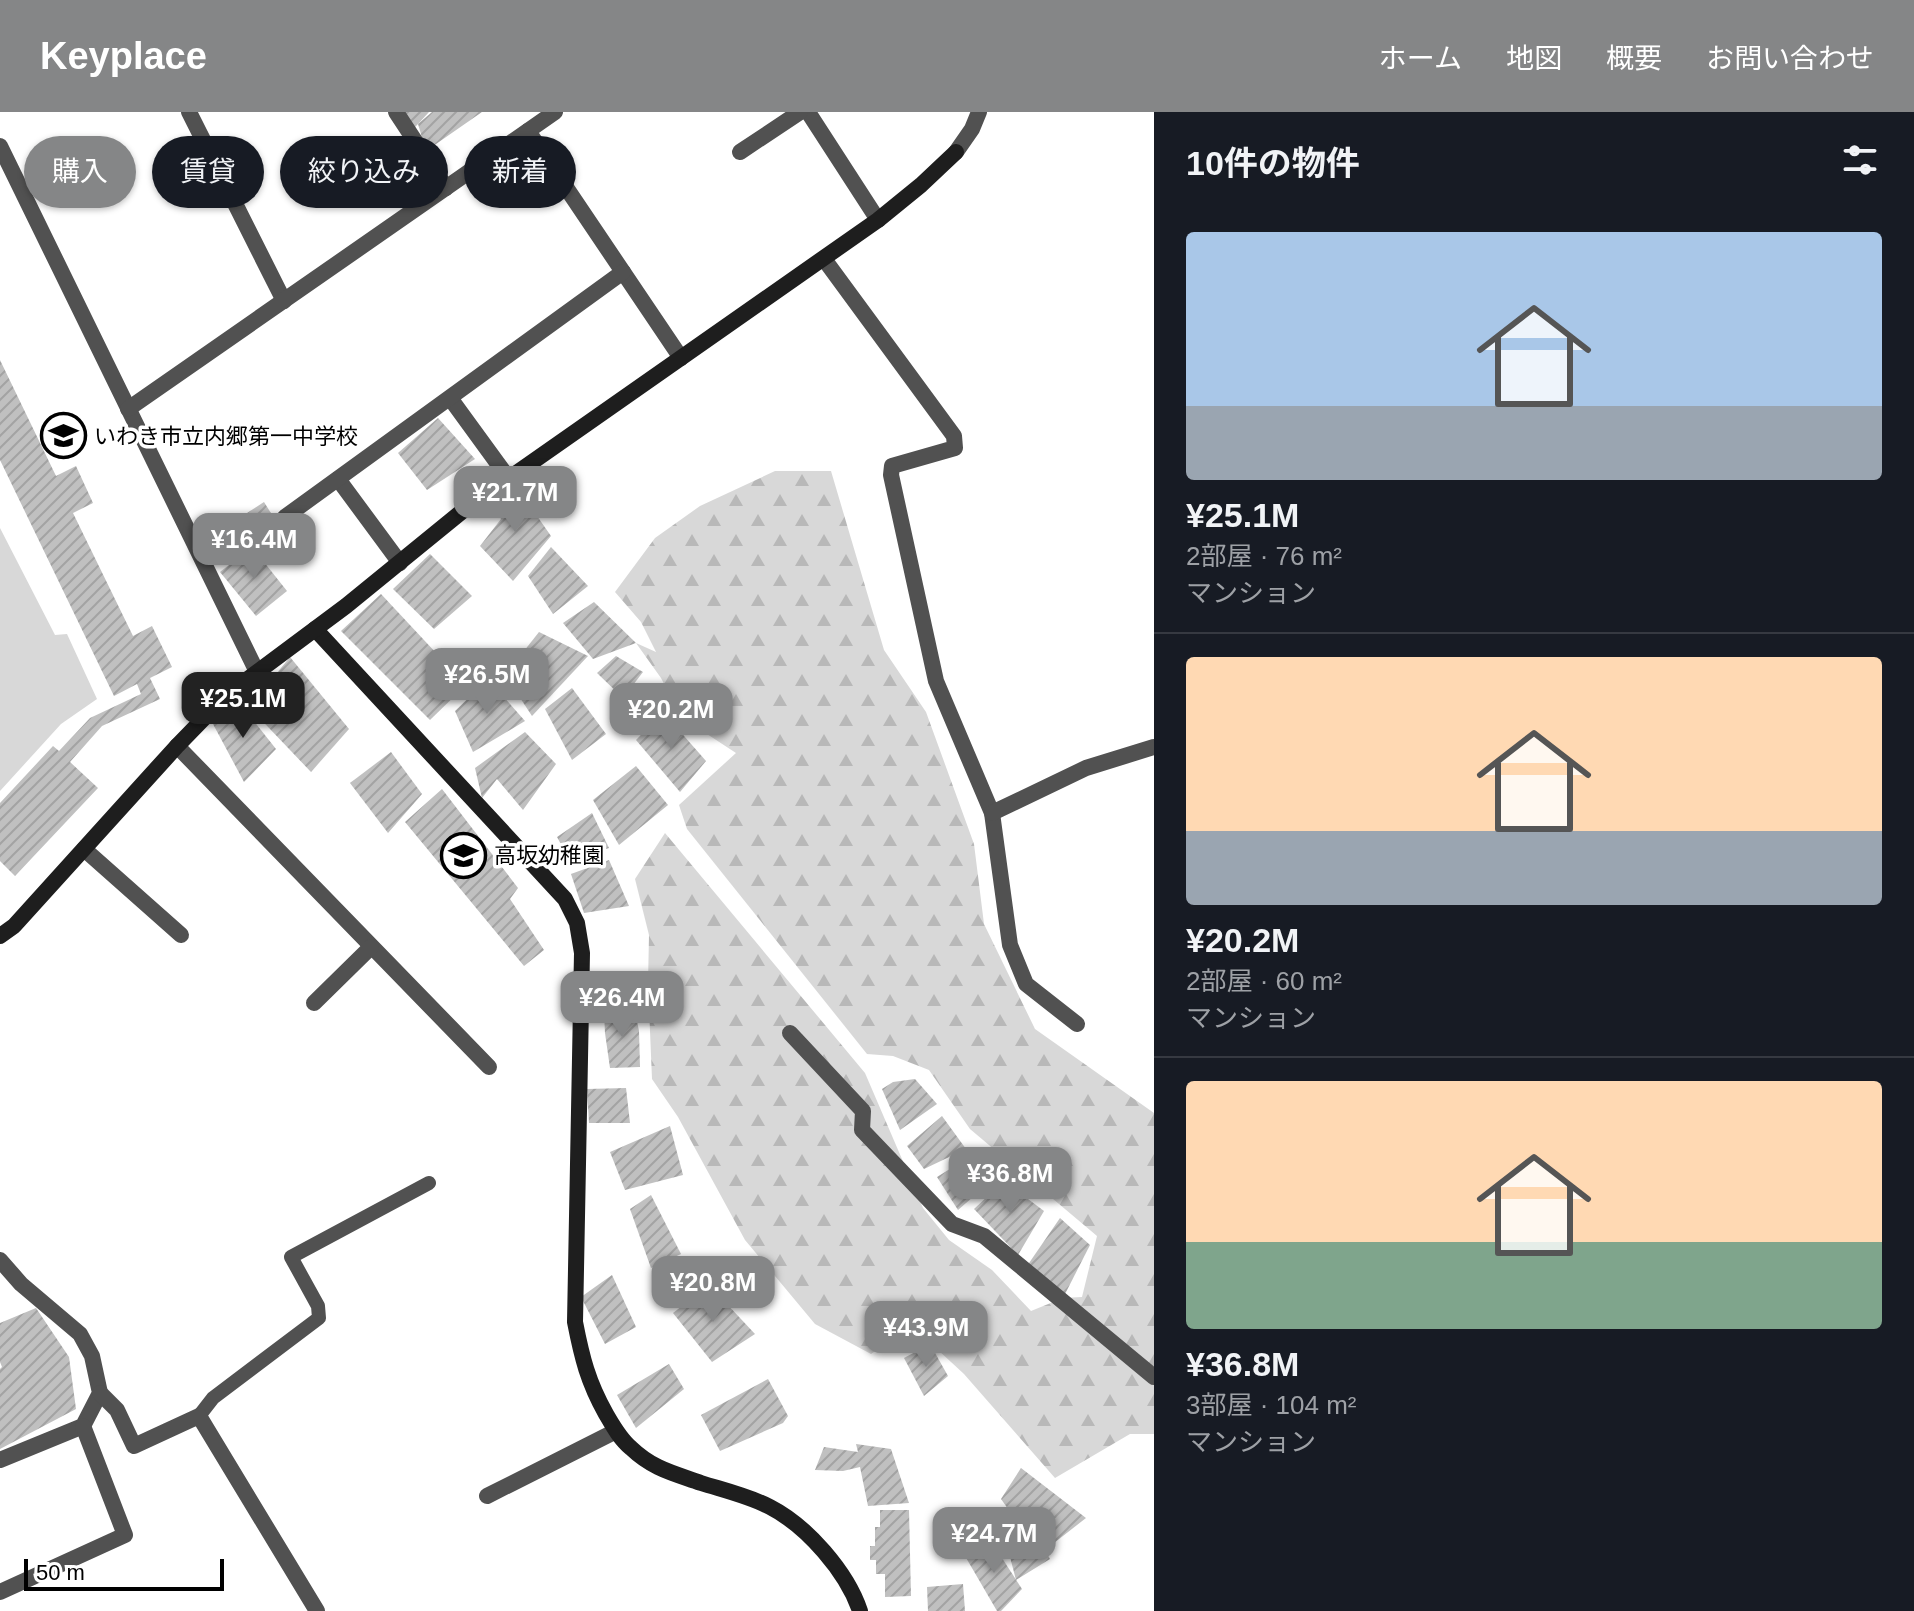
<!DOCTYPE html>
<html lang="ja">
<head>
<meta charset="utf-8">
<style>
	body { margin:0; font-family:Helvetica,"Noto Sans JP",sans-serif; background:#20242c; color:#f1f3f6; height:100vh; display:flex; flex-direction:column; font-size:30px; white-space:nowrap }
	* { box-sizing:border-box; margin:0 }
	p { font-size:26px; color:#9ea1a6 }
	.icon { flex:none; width:44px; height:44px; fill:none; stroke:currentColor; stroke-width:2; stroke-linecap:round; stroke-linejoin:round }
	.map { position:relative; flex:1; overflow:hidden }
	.sheet { display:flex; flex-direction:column; background:#171b24; width:760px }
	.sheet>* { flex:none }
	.guide { position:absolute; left:24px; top:24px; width:760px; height:72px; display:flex; gap:16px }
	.scale { position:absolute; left:24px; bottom:20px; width:200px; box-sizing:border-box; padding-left:8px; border:4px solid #000; border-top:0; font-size:22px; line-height:28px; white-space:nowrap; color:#000; -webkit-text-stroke:6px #fff; paint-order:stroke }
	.price { position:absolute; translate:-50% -68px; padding:0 18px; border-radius:16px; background:#858687; color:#fff; font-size:26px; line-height:52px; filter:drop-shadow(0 2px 4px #0008) }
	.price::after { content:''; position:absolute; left:50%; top:48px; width:24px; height:18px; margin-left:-12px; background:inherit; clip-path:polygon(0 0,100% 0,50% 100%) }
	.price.on { background:#222; color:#fff }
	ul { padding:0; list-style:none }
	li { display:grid; align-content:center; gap:16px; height:424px; padding:0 32px }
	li+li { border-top:2px solid #363941 }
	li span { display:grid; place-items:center; height:248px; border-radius:8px; color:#555 }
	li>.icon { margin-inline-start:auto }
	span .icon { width:144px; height:144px; fill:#fffc; stroke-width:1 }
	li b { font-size:34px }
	h2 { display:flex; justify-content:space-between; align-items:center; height:96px; padding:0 32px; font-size:34px }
	.chip { padding:0 28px; border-radius:36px; background:#171b24; box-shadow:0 2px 6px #0004; font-size:28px; line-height:72px }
	.chip.on { background:#858687; color:#fff }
	header { display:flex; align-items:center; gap:48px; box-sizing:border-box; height:112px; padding:0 40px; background:#858687; color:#fff }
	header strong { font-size:38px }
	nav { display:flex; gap:44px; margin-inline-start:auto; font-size:28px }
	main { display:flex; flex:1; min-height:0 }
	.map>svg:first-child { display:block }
	.forest { fill:url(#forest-firs) }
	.garden { fill:#d8d8d8 }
	.building { fill:url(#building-hatch) }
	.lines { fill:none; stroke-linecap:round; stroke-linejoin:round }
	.lane { stroke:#515151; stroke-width:14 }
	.street { stroke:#515151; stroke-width:16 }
	.secondary { stroke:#1e1e1e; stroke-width:16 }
	.labels { text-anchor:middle; stroke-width:7; stroke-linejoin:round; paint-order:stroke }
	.poi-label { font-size:22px; fill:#000; stroke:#fff; text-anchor:start }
</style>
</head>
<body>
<header>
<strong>Keyplace</strong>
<nav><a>ホーム</a><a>地図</a><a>概要</a><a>お問い合わせ</a></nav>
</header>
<main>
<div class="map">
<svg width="1154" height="1499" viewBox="0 0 1154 1499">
	<defs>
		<pattern id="forest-firs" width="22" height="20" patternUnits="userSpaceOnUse" patternTransform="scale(2)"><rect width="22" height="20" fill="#d8d8d8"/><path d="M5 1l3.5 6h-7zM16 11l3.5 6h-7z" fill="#b8b8b8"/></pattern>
		<pattern id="building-hatch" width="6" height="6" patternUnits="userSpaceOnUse" patternTransform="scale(2)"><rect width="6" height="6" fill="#c0c0c0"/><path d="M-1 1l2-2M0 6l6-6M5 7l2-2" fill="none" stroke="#a3a3a3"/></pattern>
	</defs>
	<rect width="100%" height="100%" fill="#fff"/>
	<polygon class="forest" points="775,359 831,359 884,538 926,600 974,732 984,812 1035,917 1154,1001 1154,1322 1130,1322 1055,1366 964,1262 912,1214 871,1242 815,1212 745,1128 678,1005 652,967 648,871 649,823 635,767 665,721 865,961 923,1096 949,1128 992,1158 1031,1199 1063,1186 1082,1185 1097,1124 970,1017 929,958 893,944 867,942 687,717 679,693 736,641 681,605 661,566 636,531 656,540 641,510 615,480 655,426 700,394"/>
	<polygon class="garden" points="0,416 55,523 67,522 97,587 61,612 0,679"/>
	<g class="building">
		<polygon points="401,0 429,0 418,12 432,0 482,0 426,39 418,12 412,18"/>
		<polygon points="0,248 56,364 76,354 93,391 73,401 133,524 152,514 172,555 150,566 160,587 102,614 70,650 98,676 15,764 0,749 0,691 53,634 59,639 90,606 141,582 137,572 114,584 0,348"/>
		<polygon points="438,306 475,347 427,378 398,341"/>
		<polygon points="514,371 551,424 513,469 480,434 501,407 493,392"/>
		<polygon points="264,390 289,430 269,443 244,403"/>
		<polygon points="252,435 287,479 256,504 220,460"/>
		<polygon points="551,435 588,474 553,502 528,464"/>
		<polygon points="430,442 472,484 434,517 393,477"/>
		<polygon points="381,482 466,573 430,608 341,519"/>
		<polygon points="594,490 636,531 593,547 563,511"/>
		<polygon points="539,520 588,544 532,604 505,563"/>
		<polygon points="616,544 643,560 623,586 597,561"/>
		<polygon points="290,545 349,617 311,660 249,595"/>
		<polygon points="488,567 525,609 473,640 455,599"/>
		<polygon points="572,576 606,622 572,648 545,597"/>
		<polygon points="238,589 276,637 244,670 213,612"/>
		<polygon points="663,600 706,649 680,680 636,628"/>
		<polygon points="525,620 556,652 523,698 497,667 482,686 475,656"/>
		<polygon points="391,640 422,682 388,721 350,671"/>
		<polygon points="636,654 668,693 619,733 593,688"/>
		<polygon points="442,677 518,776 510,787 544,838 524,854 405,710"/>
		<polygon points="592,701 609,736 570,749 557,725"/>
		<polygon points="609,748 629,794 584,801 571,762"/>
		<polygon points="604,899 635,899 639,919 640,955 610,956 605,921"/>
		<polygon points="915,967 937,992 900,1018 882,977 893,970"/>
		<polygon points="626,976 630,1011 589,1011 587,977"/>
		<polygon points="942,1004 966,1037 924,1057 907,1034"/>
		<polygon points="670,1014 683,1063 625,1078 610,1040"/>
		<polygon points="982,1037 1004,1058 958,1098 937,1065"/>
		<polygon points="1004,1069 1044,1099 1018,1143 974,1097"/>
		<polygon points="651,1083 681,1142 651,1156 630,1097"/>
		<polygon points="1060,1106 1090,1133 1063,1186 1027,1154"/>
		<polygon points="612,1163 636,1215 605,1232 581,1185"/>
		<polygon points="709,1173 755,1222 712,1250 673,1201"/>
		<polygon points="36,1196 69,1245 76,1297 0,1337 0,1257 2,1255 0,1250 0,1211"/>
		<polygon points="930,1232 948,1264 924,1284 904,1246"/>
		<polygon points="669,1252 684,1277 636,1316 617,1283"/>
		<polygon points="768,1267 788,1304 783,1311 720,1339 701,1303"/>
		<polygon points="856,1332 891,1337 909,1391 868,1394 860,1355 843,1359 815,1358 824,1335 858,1340"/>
		<polygon points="1021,1356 1086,1406 1045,1438 1050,1447 1016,1468 1010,1445 1030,1428 1001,1387"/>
		<polygon points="880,1398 909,1398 911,1484 885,1485 885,1462 876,1462 876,1448 870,1448 870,1434 875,1434 875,1415 880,1415"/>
		<polygon points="989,1426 1022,1477 1001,1499 997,1499 965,1444"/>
		<polygon points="963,1472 965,1499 928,1499 927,1475"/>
	</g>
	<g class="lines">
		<polyline class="lane" points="199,1304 213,1286 319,1206 318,1194 291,1145 429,1071"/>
		<g class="street">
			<polyline points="189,0 284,189"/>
			<polyline points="396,0 446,76"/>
			<polyline points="808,0 878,108"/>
			<polyline points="528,19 681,246"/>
			<polyline points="0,34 257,560"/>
			<polyline points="740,40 800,0"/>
			<polyline points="956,40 972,17 979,0"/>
			<polyline points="824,147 954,324 955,336 892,354 891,363 936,569 992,701 1010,833 1026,872 1077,912"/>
			<polyline points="450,286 509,367"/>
			<polyline points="128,297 555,0"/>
			<polyline points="338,367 400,451"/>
			<polyline points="285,405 623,160"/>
			<polyline points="177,634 489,955"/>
			<polyline points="992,701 1086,656 1154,635"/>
			<polyline points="84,737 181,823"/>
			<polyline points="314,891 371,835"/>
			<polyline points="790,921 863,999 862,1018 952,1112 984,1124 1154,1265"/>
			<polyline points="0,1148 21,1172 80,1222 92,1244 100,1281 83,1314 0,1348"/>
			<polyline points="100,1281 117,1298 134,1334 199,1304 317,1499"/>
			<polyline points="487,1384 616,1319"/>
			<polyline points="0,1480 125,1423 83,1314"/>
		</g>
		<g class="secondary">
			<path d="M315,517L565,787L577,811L582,841L575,1210C582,1246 588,1270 606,1302C613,1314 620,1327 631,1336C653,1357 673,1361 701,1371C723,1378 749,1384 770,1395C807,1414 847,1460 860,1499"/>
			<polyline points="0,824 14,814 177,634 212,598 240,573 346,494 465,397 878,108 921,73 956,40"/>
		</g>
	</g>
	<defs>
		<symbol id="school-ring" viewBox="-11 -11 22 22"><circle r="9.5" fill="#fff" stroke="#000" stroke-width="1.5"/><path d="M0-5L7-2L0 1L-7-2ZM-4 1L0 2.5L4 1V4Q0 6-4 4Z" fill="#000"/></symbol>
	</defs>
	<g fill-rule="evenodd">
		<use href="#school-ring" x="38" y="298" width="51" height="51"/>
		<use href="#school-ring" x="438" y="718" width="51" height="51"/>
	</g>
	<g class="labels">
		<g class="poi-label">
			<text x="94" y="332">いわき市立内郷第一中学校</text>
			<text x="494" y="751">高坂幼稚園</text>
		</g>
	</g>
</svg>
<div class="scale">50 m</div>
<b class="price" style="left:515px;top:422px">¥21.7M</b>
<b class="price" style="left:254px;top:469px">¥16.4M</b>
<b class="price" style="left:487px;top:604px">¥26.5M</b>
<b class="price on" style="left:243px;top:628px">¥25.1M</b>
<b class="price" style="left:671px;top:639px">¥20.2M</b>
<b class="price" style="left:622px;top:927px">¥26.4M</b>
<b class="price" style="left:1010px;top:1103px">¥36.8M</b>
<b class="price" style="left:713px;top:1212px">¥20.8M</b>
<b class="price" style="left:926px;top:1257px">¥43.9M</b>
<b class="price" style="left:994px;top:1463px">¥24.7M</b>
<div class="guide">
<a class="chip on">購入</a>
<a class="chip">賃貸</a>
<a class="chip">絞り込み</a>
<a class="chip">新着</a>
</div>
</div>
<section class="sheet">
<h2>10件の物件<svg class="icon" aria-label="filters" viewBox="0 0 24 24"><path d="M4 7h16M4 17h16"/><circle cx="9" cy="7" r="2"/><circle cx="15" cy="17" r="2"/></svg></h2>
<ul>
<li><span style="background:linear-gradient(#a9c7e8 70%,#9aa5b1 0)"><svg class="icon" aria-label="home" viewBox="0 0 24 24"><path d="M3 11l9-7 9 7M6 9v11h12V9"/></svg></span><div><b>¥25.1M</b><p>2部屋 · 76 m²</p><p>マンション</p></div></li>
<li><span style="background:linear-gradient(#ffd9b3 70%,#9aa5b1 0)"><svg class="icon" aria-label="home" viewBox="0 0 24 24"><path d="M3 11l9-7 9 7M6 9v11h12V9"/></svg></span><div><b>¥20.2M</b><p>2部屋 · 60 m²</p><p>マンション</p></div></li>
<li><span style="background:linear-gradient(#ffd9b3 65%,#7fa58c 0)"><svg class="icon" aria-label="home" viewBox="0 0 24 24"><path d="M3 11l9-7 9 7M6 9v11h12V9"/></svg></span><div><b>¥36.8M</b><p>3部屋 · 104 m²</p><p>マンション</p></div></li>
</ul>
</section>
</main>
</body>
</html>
